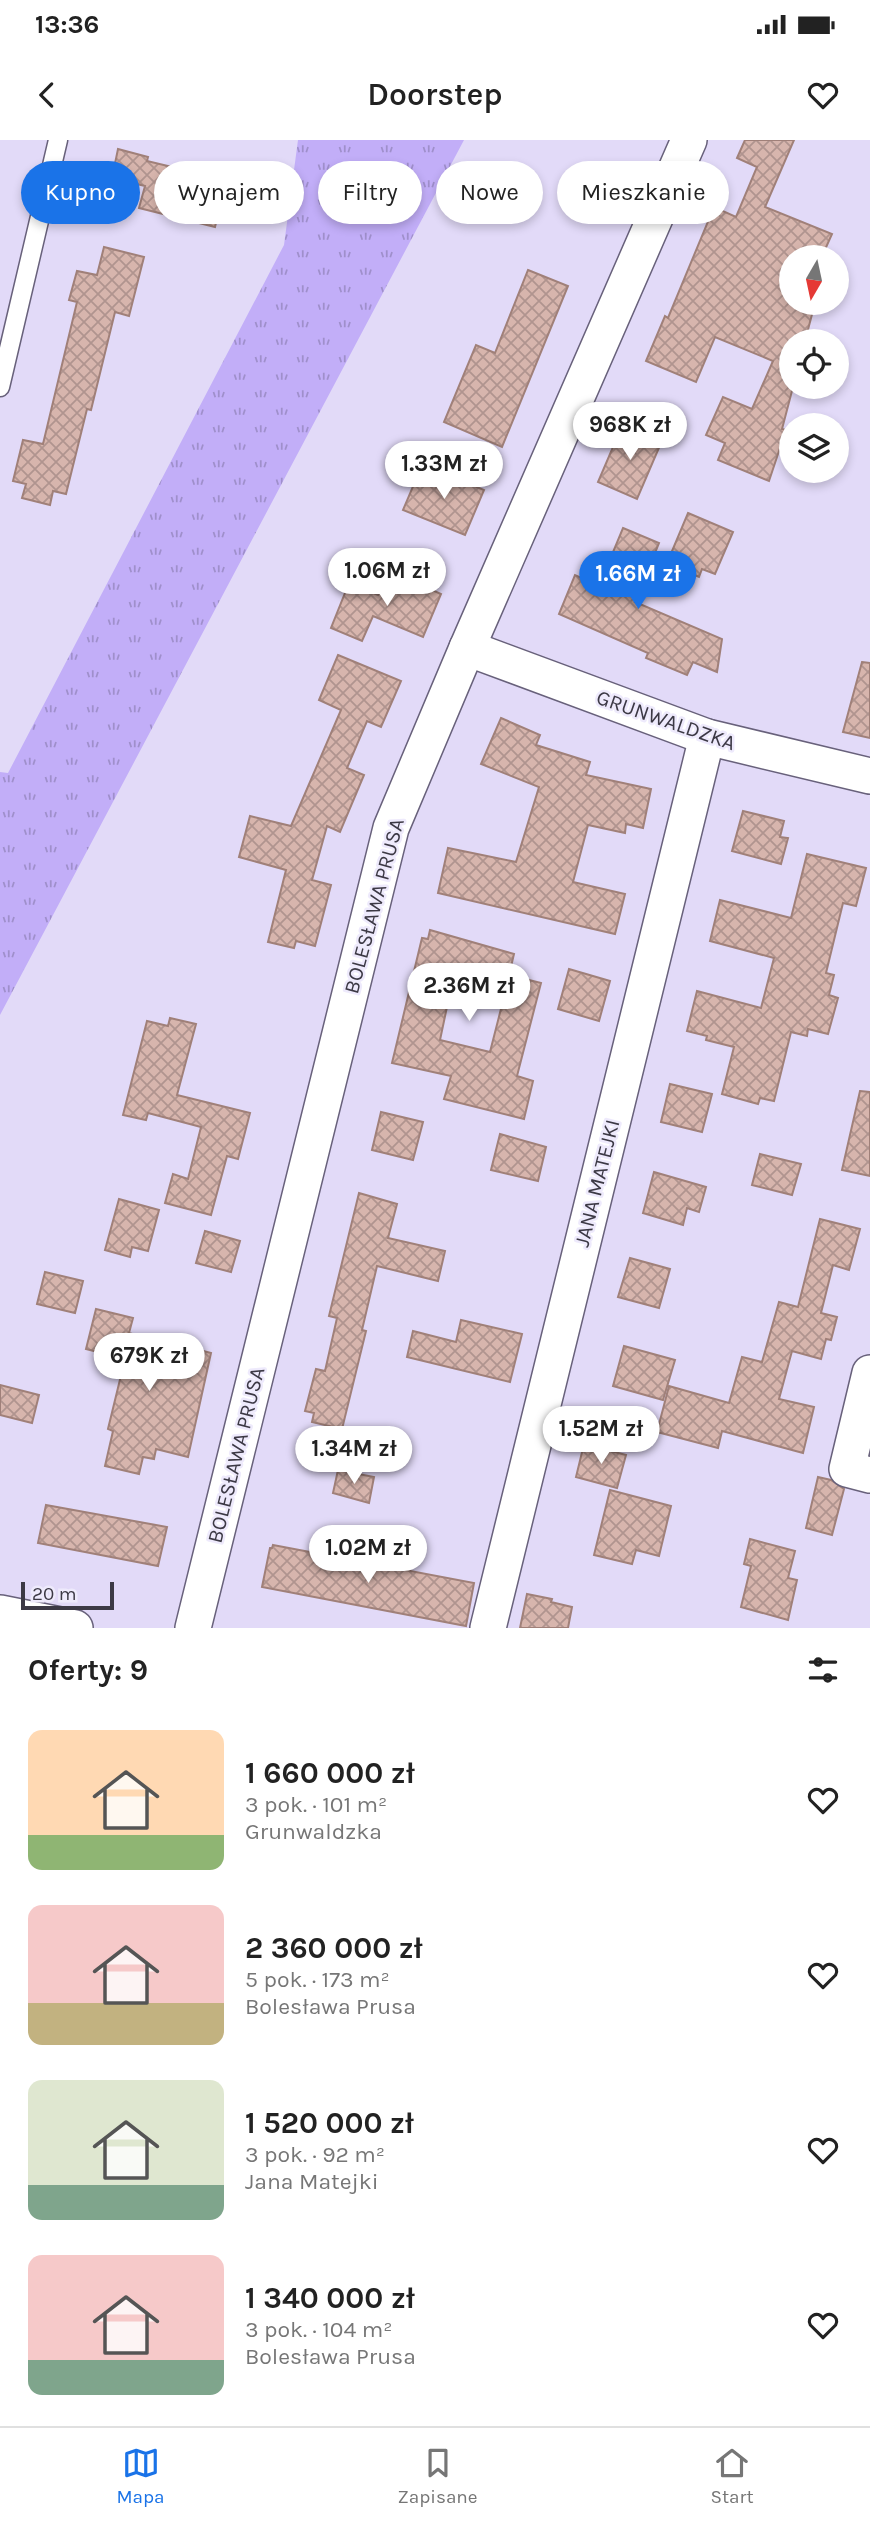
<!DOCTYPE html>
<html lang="pl">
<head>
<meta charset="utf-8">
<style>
	body { margin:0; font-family:Karla,sans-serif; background:#f2f2f2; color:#222; height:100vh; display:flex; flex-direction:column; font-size:26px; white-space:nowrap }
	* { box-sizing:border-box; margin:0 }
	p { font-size:23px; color:#767676 }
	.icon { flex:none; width:38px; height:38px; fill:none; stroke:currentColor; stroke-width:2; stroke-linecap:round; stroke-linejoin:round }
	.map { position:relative; height:1488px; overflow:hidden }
	.sheet { display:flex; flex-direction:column; background:#fff; flex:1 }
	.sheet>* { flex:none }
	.top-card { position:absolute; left:21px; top:21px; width:830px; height:63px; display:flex; gap:14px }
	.needle { width:46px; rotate:189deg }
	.tools { position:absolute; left:779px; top:105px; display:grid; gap:14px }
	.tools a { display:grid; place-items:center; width:70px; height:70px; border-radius:50%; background:#fff; box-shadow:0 4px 10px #0003; font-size:35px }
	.scale { position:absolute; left:21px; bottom:18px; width:93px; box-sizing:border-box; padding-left:7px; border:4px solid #3c3945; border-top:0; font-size:19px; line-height:24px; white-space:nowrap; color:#3c3945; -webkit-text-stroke:5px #eeeafc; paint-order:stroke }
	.price { position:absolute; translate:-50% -60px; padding:0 16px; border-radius:24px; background:#fff; color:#222; font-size:23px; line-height:46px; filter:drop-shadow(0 2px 4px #0008) }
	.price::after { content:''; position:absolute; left:50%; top:42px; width:21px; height:16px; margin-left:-10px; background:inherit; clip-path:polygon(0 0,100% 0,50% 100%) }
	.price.on { background:#1a73e8; color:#fff }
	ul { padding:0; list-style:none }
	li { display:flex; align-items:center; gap:21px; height:175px; padding:0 28px }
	li span { display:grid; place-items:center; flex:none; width:196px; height:140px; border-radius:14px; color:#555 }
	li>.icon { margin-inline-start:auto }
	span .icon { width:84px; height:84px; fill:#fffc; stroke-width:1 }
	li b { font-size:30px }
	h2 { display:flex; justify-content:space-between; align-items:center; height:84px; padding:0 28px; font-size:30px }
	.pill { padding:0 24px; border-radius:32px; background:#fff; box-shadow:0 4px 10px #0003; font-size:24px; line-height:63px }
	.pill.on { background:#1a73e8; color:#fff }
	.status { display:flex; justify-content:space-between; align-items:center; height:49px; padding:0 35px; background:#fff; direction:ltr }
	.status svg { height:19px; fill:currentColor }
	header { display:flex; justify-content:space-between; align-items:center; height:91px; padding:0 28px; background:#fff; font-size:32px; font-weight:600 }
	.tab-bar { display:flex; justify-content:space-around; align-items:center; height:98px; border-top:2px solid #e0e0e0; background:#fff; font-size:19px; color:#767676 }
	.tab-bar a { display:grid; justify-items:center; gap:4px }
	.tab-bar .on { color:#1a73e8 }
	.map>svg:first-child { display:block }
	.grass { fill:url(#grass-tufts) }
	.building { fill:url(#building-cross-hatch); stroke:#a08079; stroke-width:2; fill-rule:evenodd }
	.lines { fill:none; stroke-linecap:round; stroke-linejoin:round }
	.service-casing { stroke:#68617b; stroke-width:21 }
	.minor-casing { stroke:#68617b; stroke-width:38 }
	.service { stroke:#fff; stroke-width:18 }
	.minor { stroke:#fff; stroke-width:35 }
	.labels { text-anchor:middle; stroke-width:5; stroke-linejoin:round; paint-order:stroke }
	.street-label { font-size:21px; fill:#3c3945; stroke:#eeeafc }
</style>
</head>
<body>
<div class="status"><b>13:36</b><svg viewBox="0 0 49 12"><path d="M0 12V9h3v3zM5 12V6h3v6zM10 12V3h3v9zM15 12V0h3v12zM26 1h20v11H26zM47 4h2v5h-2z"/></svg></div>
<header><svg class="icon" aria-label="back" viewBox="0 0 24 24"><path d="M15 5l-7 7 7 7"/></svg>Doorstep<svg class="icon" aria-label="heart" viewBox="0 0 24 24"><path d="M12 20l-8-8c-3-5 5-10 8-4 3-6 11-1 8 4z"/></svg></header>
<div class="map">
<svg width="870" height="1488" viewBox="0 0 870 1488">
	<defs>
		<pattern id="grass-tufts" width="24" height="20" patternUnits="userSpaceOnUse" patternTransform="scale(1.75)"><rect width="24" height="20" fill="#c2aef8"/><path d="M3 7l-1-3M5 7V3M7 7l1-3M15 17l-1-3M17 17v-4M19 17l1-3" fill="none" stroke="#9f8fcb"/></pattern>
		<pattern id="building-cross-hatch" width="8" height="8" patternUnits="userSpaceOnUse" patternTransform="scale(1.75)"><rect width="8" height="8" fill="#d7b5ad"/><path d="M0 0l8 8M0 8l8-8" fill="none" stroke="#b0948f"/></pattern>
	</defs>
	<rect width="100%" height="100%" fill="#e2daf8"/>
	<polygon class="grass" points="298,0 464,0 0,875 0,632 8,633 284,105"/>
	<g class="building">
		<polygon points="745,0 794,0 765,67 832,94 823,114 826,117 791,117 791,163 815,163 805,201 791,201 791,247 793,247 782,289 786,290 769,341 718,320 725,303 706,295 723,257 752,269 773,221 715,197 696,242 646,221 665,176 668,178 714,67 736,77 757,27 737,18"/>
		<polygon points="118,9 148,17 147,21 218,38 213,60 221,62 215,87 139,68 145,46 112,38"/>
		<polygon points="104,107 144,117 129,176 115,172 91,270 87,269 66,354 53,351 50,365 22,358 26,344 13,341 23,300 43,304 77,162 69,160 77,131 97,135"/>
		<polygon points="528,130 568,146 502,307 444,282 476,205 495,213"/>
		<polygon points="622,286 661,303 637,359 598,342"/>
		<polygon points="420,330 439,338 441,332 484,350 465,395 403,370"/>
		<polygon points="688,373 733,392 715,434 702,429 699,437 667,423"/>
		<polygon points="623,388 659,403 635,462 722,499 717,532 693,522 687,535 646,518 648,513 559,474 575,435 599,446"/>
		<polygon points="399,435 441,454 423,497 373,476 362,501 331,488 349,443 378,455 386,437 396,442"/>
		<polygon points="338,515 401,541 381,587 367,581 347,628 364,635 340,692 327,686 312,740 331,745 315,806 296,801 294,808 268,802 286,730 239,717 250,676 291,686 341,570 319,560"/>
		<polygon points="862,522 870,523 870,598 843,592"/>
		<polygon points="501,578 540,595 536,605 590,622 586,635 651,649 643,688 626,684 625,693 588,685 573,742 625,754 615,794 438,753 448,708 516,722 539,647 481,624"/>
		<polygon points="743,671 784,681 780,697 788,698 781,724 732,711"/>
		<polygon points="807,714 866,728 856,766 843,763 826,833 834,835 829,855 838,858 828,894 808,889 807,896 791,892 774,961 760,958 758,964 722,954 734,907 706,900 707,896 687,891 697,851 761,868 774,818 710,801 720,760 791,778"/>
		<path d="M430,790L514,814L509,835L541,843L517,936L533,941L524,979L444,959L451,936L392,923L422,798L428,799ZM451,848L503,861L490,912L440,900Z"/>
		<polygon points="569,829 610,841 599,881 558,869"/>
		<polygon points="170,878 196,884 177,955 250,973 238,1019 227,1016 211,1075 165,1063 173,1034 188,1039 201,987 148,973 146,980 123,975 147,881 168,886"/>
		<polygon points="670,944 712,954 702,992 661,982"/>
		<polygon points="860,951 870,952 870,1036 842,1030"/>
		<polygon points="381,972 423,982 413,1020 372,1010"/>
		<polygon points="500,994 546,1007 538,1041 491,1030"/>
		<polygon points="760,1014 801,1024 792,1055 752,1045"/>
		<polygon points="654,1032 706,1047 699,1072 687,1068 683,1085 643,1073"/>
		<polygon points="359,1053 397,1064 388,1098 445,1111 438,1141 377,1126 362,1190 366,1191 342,1289 312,1282 314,1273 305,1271 316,1229 325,1231 337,1178 329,1176"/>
		<polygon points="119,1059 159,1070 148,1111 132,1107 130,1117 105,1110"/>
		<polygon points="820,1079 860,1089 849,1130 833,1125 821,1173 837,1177 831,1200 826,1199 821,1219 792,1211 779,1259 814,1267 803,1313 722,1291 718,1308 657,1292 669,1246 729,1263 742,1217 762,1222 779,1162 798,1167"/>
		<polygon points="205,1091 240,1101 231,1132 196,1123"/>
		<polygon points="630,1118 670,1129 659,1168 618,1157"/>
		<polygon points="45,1132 83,1141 75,1173 37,1164"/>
		<polygon points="96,1169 133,1178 129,1193 175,1207 176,1204 211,1213 188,1317 156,1309 154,1319 143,1317 139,1334 105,1326 113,1291 108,1289 125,1219 86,1209"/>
		<polygon points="461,1180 522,1194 510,1242 407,1217 413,1191 456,1202"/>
		<polygon points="624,1206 675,1220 663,1260 613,1246"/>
		<polygon points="0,1245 39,1255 32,1283 0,1275"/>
		<polygon points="584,1304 626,1315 617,1348 576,1337"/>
		<polygon points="338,1330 374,1337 369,1363 333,1353"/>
		<polygon points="818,1337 831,1340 844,1349 832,1395 806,1388"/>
		<polygon points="610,1350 671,1366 659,1416 636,1410 632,1424 594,1415"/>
		<polygon points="46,1365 167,1387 158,1426 38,1403"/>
		<polygon points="750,1399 795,1411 788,1438 797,1440 788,1480 741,1467 751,1426 744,1424"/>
		<polygon points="273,1405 474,1443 466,1486 262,1447 270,1408 272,1408"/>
		<polygon points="527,1454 552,1459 551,1462 572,1467 568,1488 520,1488"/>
	</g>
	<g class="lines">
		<defs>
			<polyline id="service" points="0,247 58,0"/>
			<g id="minor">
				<polyline points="467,508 707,597 870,636"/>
				<polyline points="870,1233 847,1329 870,1335"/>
				<polyline points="0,1473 75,1488"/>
				<polyline points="193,1488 391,688 467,508 689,0"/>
				<polyline points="488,1488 707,597"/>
			</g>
		</defs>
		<use href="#service" class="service-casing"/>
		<use href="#minor" class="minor-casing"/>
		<use href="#service" class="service"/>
		<use href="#minor" class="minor"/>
	</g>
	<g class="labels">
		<g class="street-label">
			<text transform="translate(666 580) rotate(19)" y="7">GRUNWALDZKA</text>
			<text transform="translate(374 766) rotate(-75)" y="7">BOLESŁAWA PRUSA</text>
			<text transform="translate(597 1043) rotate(-76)" y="7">JANA MATEJKI</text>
			<text transform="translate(236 1315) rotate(-76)" y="7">BOLESŁAWA PRUSA</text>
		</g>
	</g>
</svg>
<div class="tools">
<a><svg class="needle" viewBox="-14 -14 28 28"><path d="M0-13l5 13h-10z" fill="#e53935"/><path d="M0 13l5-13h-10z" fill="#767676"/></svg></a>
<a><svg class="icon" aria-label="locate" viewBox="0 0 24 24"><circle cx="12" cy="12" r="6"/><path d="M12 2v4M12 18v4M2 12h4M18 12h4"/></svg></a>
<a><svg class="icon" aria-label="layers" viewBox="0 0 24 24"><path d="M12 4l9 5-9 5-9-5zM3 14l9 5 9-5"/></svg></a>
</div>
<div class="scale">20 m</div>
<b class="price" style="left:630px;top:322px">968K zł</b>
<b class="price" style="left:444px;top:361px">1.33M zł</b>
<b class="price" style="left:387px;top:468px">1.06M zł</b>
<b class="price on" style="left:638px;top:471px">1.66M zł</b>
<b class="price" style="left:469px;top:883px">2.36M zł</b>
<b class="price" style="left:149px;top:1253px">679K zł</b>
<b class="price" style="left:601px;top:1326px">1.52M zł</b>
<b class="price" style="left:354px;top:1346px">1.34M zł</b>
<b class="price" style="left:368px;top:1445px">1.02M zł</b>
<div class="top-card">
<a class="pill on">Kupno</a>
<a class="pill">Wynajem</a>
<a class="pill">Filtry</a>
<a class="pill">Nowe</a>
<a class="pill">Mieszkanie</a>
</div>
</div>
<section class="sheet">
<h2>Oferty: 9<svg class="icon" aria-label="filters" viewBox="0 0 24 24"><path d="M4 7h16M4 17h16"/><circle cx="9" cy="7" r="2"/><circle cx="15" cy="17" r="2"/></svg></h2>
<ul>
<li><span style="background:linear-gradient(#ffd9b3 75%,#8fb573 0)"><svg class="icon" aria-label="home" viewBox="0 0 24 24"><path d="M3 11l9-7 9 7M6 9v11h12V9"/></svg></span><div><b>1 660 000 zł</b><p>3 pok. · 101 m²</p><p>Grunwaldzka</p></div><svg class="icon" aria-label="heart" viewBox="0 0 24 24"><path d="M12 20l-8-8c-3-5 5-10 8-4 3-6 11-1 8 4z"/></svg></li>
<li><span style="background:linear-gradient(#f6c9c9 70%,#c2b280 0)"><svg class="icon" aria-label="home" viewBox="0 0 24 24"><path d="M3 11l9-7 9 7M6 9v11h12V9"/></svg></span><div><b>2 360 000 zł</b><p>5 pok. · 173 m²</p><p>Bolesława Prusa</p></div><svg class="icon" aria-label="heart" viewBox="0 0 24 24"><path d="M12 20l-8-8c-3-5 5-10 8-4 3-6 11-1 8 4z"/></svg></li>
<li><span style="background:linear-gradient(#dfe7d0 75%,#7fa58c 0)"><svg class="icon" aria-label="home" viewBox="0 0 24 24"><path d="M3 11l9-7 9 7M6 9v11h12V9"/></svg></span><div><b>1 520 000 zł</b><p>3 pok. · 92 m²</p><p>Jana Matejki</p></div><svg class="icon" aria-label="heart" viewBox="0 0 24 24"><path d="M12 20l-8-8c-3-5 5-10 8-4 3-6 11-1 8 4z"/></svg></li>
<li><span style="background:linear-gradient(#f6c9c9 75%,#7fa58c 0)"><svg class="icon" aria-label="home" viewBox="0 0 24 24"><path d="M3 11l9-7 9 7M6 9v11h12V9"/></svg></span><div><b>1 340 000 zł</b><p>3 pok. · 104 m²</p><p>Bolesława Prusa</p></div><svg class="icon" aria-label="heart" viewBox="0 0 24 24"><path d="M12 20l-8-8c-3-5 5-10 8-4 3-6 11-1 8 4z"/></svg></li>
</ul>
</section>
<nav class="tab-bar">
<a class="on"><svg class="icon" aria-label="map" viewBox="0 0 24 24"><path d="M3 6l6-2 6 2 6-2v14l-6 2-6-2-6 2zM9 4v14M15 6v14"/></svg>Mapa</a>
<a><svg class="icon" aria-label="saved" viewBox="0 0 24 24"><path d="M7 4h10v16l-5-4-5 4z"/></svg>Zapisane</a>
<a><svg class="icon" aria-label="home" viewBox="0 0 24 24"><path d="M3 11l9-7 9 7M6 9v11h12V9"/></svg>Start</a>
</nav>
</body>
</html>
